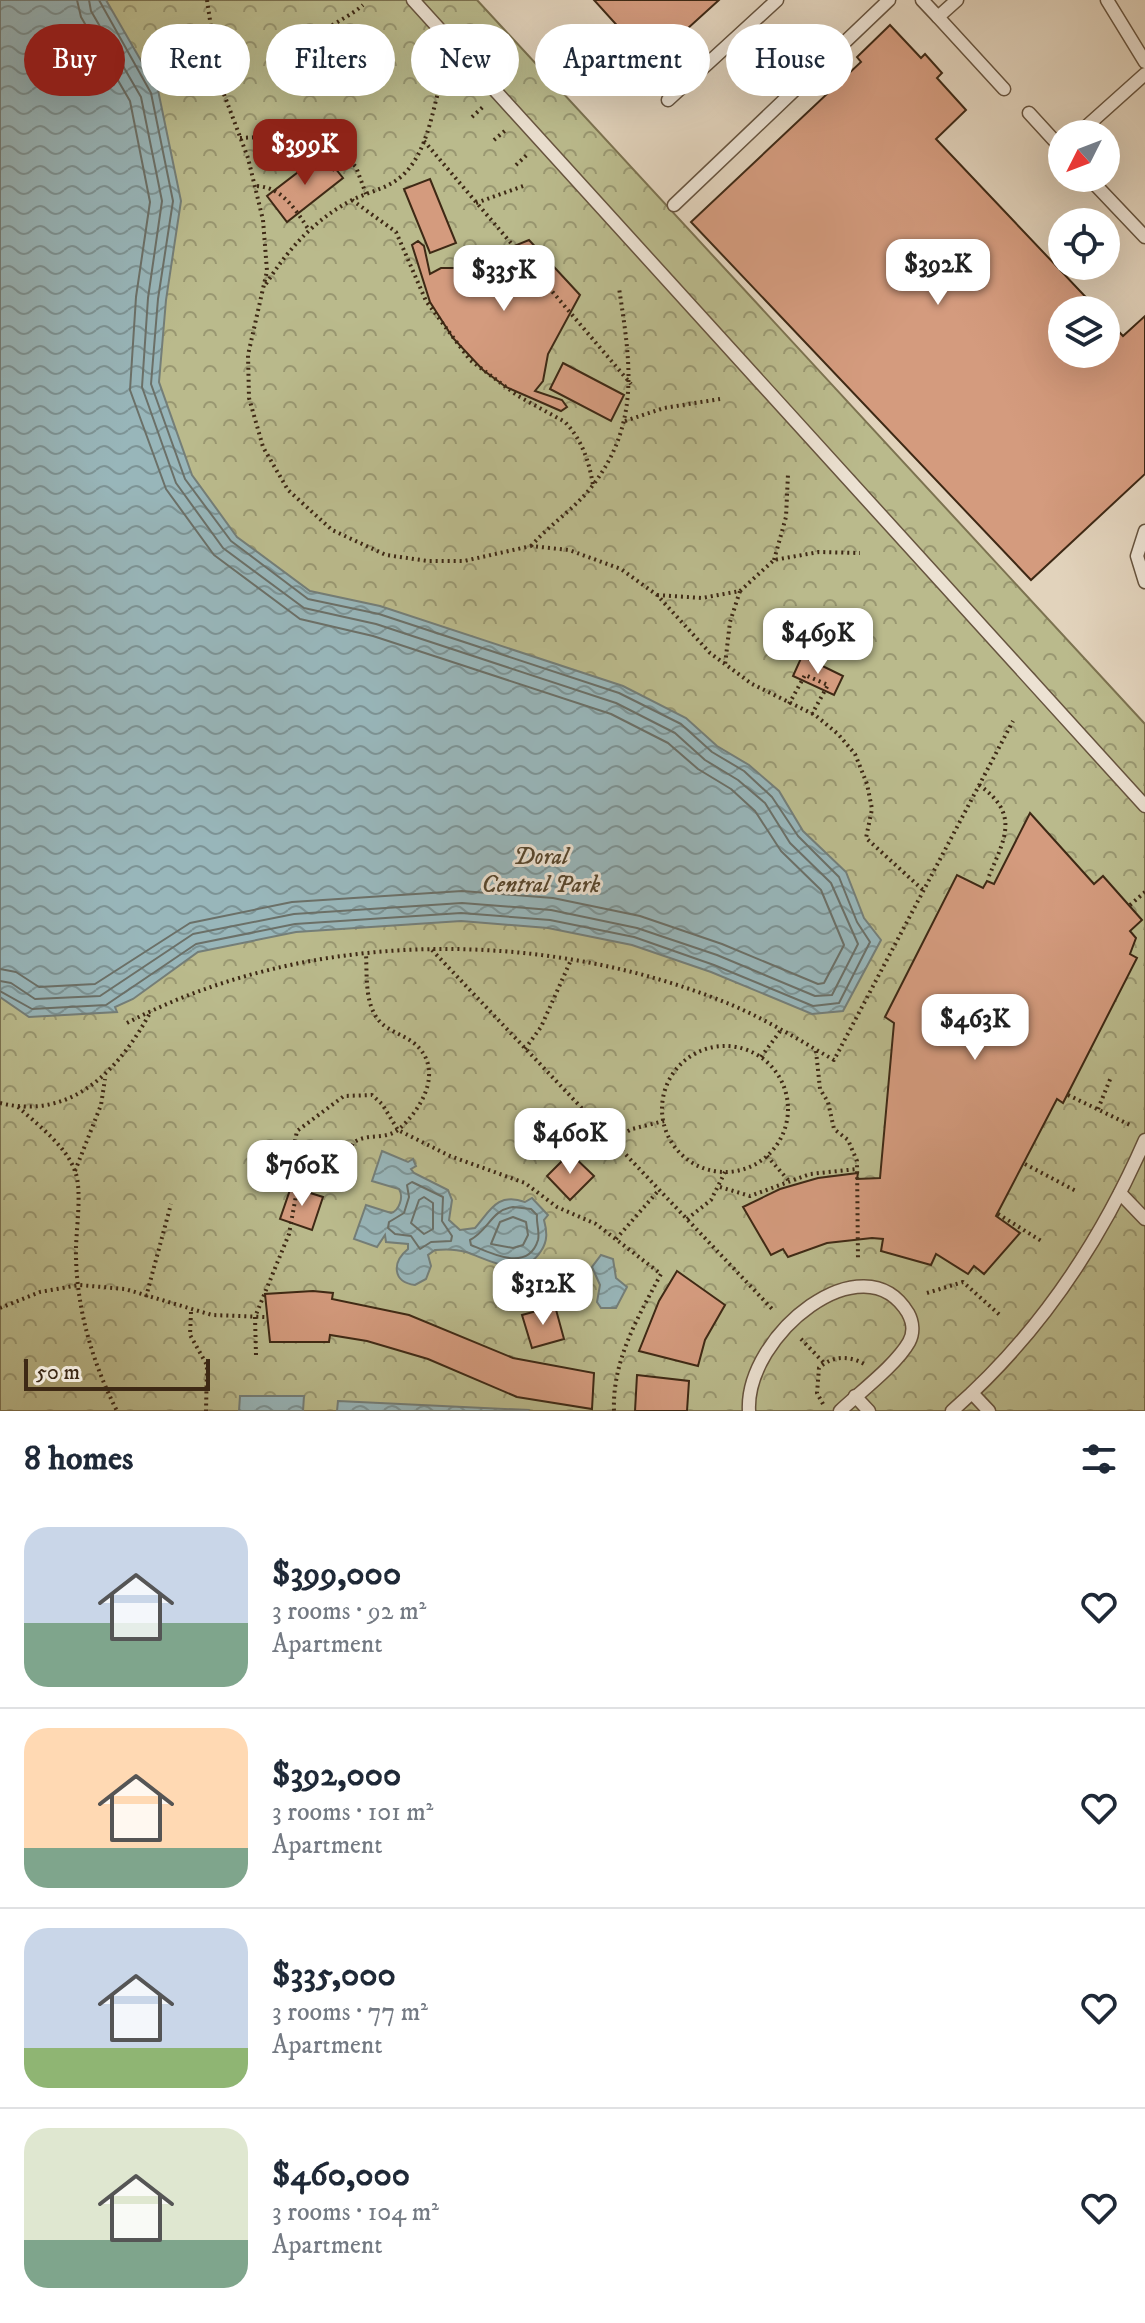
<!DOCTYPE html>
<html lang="en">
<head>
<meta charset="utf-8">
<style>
	body { margin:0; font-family:"IM FELL DW Pica",serif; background:#f6f6f7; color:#1f2937; height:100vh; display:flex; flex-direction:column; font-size:30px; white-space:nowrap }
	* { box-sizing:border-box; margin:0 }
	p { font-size:26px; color:#747a83 }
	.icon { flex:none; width:44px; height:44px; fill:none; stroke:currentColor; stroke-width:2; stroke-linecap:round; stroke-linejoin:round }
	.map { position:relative; height:1411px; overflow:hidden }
	.sheet { display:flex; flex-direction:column; background:#fff; flex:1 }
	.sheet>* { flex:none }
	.hud { position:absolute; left:24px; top:24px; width:1098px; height:72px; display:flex; gap:16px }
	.needle { width:52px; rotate:228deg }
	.buttons { position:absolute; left:1048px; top:120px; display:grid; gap:16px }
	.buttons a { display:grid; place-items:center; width:72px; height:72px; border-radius:50%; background:#fff; box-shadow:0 8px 32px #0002; font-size:40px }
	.scale { position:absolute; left:24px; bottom:20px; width:186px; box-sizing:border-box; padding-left:8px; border:4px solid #3e2915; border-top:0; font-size:22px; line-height:28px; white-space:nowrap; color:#3e2915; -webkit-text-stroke:6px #ece2d3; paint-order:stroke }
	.price { position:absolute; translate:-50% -68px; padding:0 18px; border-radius:16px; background:#fff; color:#222; font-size:26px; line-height:52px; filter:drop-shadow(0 2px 4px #0008) }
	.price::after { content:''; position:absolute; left:50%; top:48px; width:24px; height:18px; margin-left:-12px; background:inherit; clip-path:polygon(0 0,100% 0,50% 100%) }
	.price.selected { background:#8f2418; color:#fff }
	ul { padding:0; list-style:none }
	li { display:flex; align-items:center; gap:24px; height:200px; padding:0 24px }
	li+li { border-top:2px solid #e0e1e3 }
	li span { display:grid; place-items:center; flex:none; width:224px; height:160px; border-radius:24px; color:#555 }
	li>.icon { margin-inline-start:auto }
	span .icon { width:96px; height:96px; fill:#fffc; stroke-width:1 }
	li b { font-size:34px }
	h2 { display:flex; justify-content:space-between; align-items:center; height:96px; padding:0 24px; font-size:34px }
	.pill { padding:0 28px; border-radius:36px; background:#fff; box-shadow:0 8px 32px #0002; font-size:28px; line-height:72px }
	.pill.selected { background:#8f2418; color:#fff }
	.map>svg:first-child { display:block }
	.park { fill:url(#park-crowns); stroke:#7c7250; stroke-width:2 }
	.water { fill:url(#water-waves); stroke:#747e78; stroke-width:2 }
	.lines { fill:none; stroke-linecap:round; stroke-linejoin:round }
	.shore { stroke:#6b7068; stroke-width:2 }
	.building { fill:#d49b7e; stroke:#3e2915; stroke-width:2 }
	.service-casing { stroke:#67543f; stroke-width:15 }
	.path { stroke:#3e2915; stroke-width:4; stroke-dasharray:2 4; stroke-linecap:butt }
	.service { stroke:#ece2d3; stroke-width:12 }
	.labels { text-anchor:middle; stroke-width:6; stroke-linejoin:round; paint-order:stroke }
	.park-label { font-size:24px; font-style:italic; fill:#57462d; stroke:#ece2d3 }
</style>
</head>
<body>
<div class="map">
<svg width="1145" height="1411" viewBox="0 0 1145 1411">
	<defs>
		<pattern id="park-crowns" width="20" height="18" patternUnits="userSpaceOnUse" patternTransform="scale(2)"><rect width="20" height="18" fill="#baba8c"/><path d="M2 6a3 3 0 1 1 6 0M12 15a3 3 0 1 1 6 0" fill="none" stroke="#999771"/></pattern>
		<pattern id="water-waves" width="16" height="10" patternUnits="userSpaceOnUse" patternTransform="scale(2)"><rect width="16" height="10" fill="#98b6ba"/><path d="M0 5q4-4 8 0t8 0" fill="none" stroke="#7d9496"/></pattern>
	</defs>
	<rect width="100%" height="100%" fill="#e2d3bc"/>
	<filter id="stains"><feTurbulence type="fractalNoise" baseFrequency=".0025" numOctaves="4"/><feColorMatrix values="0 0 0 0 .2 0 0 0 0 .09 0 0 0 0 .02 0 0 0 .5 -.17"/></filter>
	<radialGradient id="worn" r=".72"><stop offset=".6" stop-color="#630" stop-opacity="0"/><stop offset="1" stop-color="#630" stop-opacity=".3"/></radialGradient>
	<polygon class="park" points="0,0 477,0 1145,724 1145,1411 0,1411"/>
	<g class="water">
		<polygon points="0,0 106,0 158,90 181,201 166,300 159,382 192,475 237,537 310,591 380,606 623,686 686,718 717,746 749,765 779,791 803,831 846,872 864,918 881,940 843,1011 812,1014 711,972 632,945 548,928 461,921 296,932 198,952 133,999 115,1007 117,1012 29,1017 0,997"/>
		<path d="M382,1151L408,1162L413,1159L416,1166L411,1169L414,1173L448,1190L452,1200L449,1220L460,1230L475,1228C490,1211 497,1192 525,1202L532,1198L548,1215L544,1220C547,1231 548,1241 541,1251C522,1281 490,1260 466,1252C456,1249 445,1249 435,1250L428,1255L431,1266L426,1279L415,1285C392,1282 392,1262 408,1249V1244L386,1242L385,1235L377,1247L354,1239L366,1205L391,1213C399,1211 404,1197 399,1189L372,1181Z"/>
		<polygon points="601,1255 613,1259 616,1278 627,1287 616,1308 601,1308 597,1302 600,1285 592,1267"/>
		<polygon points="240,1396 304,1396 303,1411 239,1411"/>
		<polygon points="338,1401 528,1410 527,1411 337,1411"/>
	</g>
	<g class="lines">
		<g class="shore">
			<polyline points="0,969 16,972 39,987 95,984 190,923 292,902 462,891 553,898 640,916 722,944 818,984 824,983 844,945 821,890 781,851 755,811 731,789 698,769 668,743 611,714 373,636 300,619 214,555 166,489 130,390 136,297 150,202 130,101 81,17 77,0"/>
			<polyline points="0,981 11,983 35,999 100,996 193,934 294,914 462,903 551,910 637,928 717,955 815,996 832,995 858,944 831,883 790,843 765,803 738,780 705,760 675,733 616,703 376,624 304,608 223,548 176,483 142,387 148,298 162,201 141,97 91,11 89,0"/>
			<polyline points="0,991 32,1009 106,1005 196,944 295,924 461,913 550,920 634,937 714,965 813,1006 839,1003 870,942 857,922 839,877 798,836 772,797 744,771 712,752 681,724 619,693 379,614 308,599 231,541 185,479 151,384 158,299 173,201 151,93 99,0"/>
			<polygon points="412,1182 443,1197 442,1221 452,1236 451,1241 431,1242 420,1249 411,1236 395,1234 388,1228 389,1222 404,1213 409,1197 407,1185"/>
			<polygon points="424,1197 433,1203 433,1229 424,1234 411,1223 419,1200"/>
			<path d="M513,1207L531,1209L537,1215C536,1223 540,1232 538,1240C528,1273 490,1253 471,1245L470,1240C489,1230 491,1210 513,1207Z"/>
			<polygon points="513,1217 526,1222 528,1235 523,1245 513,1248 491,1244 500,1222"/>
		</g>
	</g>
	<g class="building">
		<polygon points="594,0 719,0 676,39 683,46 661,66 655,59 651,63"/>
		<polygon points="890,25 921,58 925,54 942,73 937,78 966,110 936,139 1098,310 1062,310 1062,354 1106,354 1106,318 1123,336 1145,316 1145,474 1031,580 691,222 861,62 857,57"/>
		<polygon points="323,153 343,178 287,222 267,196"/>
		<polygon points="430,179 456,243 430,253 404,189"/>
		<polygon points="529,240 580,295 548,354 543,381 535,391 562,400 567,407 561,411 506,387 483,370 453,338 430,302 412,245 418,241 424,246 430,274 441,268 460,268"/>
		<polygon points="563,363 624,395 611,421 550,389"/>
		<polygon points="802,656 843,676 834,695 793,676"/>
		<polygon points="1030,813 1094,884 1103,876 1142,920 1130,931 1136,938 1130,954 1137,958 1063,1103 1057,1099 996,1216 1020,1233 984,1274 974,1266 968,1274 936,1254 931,1265 881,1251 883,1239 872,1238 827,1243 788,1257 783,1249 771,1255 743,1207 780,1189 818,1178 858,1173 857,1179 880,1178 894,1023 885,1017 957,875 983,888 987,881 994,884"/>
		<polygon points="570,1153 594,1176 570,1200 547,1176"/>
		<polygon points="291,1187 323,1197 312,1230 280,1219"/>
		<polygon points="677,1271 725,1305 705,1340 698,1366 639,1351 659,1301"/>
		<polygon points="313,1291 333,1293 332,1299 409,1315 513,1358 594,1373 592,1409 517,1397 428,1359 367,1341 330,1335 329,1342 270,1342 265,1294"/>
		<polygon points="555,1306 564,1339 532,1348 522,1315"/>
		<polygon points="637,1375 689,1381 687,1411 635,1411"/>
	</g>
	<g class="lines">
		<defs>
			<g id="service">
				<polyline points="413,0 1145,806"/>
				<polyline points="922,0 938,17"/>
				<polyline points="957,0 938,17 1004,89"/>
				<polyline points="1107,0 1145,62"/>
				<polyline points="668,100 777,0"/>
				<polyline points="1029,113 1062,149"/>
				<polyline points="1078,134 1145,74"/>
				<polyline points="1089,178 1145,237"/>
				<polyline points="674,205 889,0"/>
				<polyline points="1145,531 1137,556 1145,582"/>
				<polyline points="1120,1193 1145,1219"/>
				<polyline points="972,1393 989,1411"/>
				<polyline points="855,1396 869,1411"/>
				<path d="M749,1411C745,1335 864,1239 908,1313C913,1322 914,1333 909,1342C896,1365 860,1392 840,1411"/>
				<path d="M952,1411C1038,1336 1100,1243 1145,1140"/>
			</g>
		</defs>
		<use href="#service" class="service-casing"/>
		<g class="path">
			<polyline points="207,0 219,81 248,158 263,220 267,271 248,355 249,398 263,447 288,490 332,530 386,555 428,561 464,561 531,546 569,550 621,569 657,595 710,653 752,684 815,715 838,734 855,754 867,784 872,809 866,838 923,890"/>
			<path d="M315,42C328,23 346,20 363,5"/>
			<polyline points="472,117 485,105"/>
			<polyline points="240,138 260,137 288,153 327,138 356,167 366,194"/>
			<polyline points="327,138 331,126"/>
			<polyline points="494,140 507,129"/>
			<polyline points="424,141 631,384"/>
			<polyline points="516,165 529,153"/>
			<polyline points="332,170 350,158"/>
			<path d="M257,186C283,188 295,209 309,230"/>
			<path d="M352,200L396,232L426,301L470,360L518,396L565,422C582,440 589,461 593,485"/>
			<polyline points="476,203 526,185"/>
			<path d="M266,284C289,248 315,219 354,199C371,191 390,188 404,174C426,152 431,118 439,89"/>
			<polyline points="625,421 664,408 720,399"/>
			<path d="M531,546C550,524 575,509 593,485C641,422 630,361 619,288"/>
			<polyline points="774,560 786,517 788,474"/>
			<polyline points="740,591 774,560 819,552 860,553"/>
			<polyline points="657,595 702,598 740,591 730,622 725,665"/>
			<polyline points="789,704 805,675 828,685 812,714"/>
			<path d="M979,785C1020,814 1005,838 989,876"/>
			<polyline points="1130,905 1145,892"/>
			<polyline points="432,950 774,1311"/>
			<path d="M127,1023C307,929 540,927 727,1003C764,1018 799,1040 834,1060L1013,721"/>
			<circle cx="725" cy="1109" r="63"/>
			<polyline points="525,1049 541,1027 571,960"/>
			<polyline points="816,1051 820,1089 828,1102 834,1129 848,1140 857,1161 858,1260"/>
			<polyline points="761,1057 781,1030"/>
			<polyline points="1068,1095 1130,1125"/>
			<path d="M0,1103C72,1121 120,1069 151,1011"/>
			<path d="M18,1107C37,1124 66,1146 75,1171C83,1192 75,1234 76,1257C77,1310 93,1364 117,1411"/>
			<polyline points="1098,1109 1111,1077"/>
			<polyline points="612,1140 632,1129 664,1121"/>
			<polyline points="767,1156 789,1181"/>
			<polyline points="1025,1164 1076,1191"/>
			<polyline points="75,1171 101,1105 105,1079"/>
			<path d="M299,1179L329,1190L337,1162L349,1153L353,1143C368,1132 385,1141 399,1129C423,1108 444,1069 415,1044C402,1033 384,1031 375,1015C365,998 367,973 366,954"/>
			<polyline points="720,1187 750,1196 810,1174 857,1169"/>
			<polyline points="998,1214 1043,1242"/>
			<polyline points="687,1219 711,1200 725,1172"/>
			<polyline points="616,1239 659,1190"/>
			<polyline points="927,1293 963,1282 1001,1316"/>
			<polyline points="146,1297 171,1204"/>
			<polyline points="0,1308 40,1292 79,1285 125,1289 212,1315 265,1317"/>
			<polyline points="191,1312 190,1335 207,1365 206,1411"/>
			<polyline points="801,1339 824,1363"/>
			<path d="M256,1355L255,1317L289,1234L299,1179L293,1151L297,1131L344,1096L372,1095L382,1104L398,1130L450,1156L525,1183L557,1207L596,1224L661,1274C638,1317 612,1361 614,1411"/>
			<path d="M823,1404L817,1393L819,1368C831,1356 849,1355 864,1364"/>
		</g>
		<use href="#service" class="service"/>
	</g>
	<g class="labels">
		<g class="park-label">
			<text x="541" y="864">Doral<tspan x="541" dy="28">Central Park</tspan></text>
		</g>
	</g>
	<rect width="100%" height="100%" filter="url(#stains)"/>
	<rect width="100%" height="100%" fill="url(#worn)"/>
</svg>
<div class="buttons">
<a><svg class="needle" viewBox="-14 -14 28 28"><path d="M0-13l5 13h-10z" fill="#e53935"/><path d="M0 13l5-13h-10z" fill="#747a83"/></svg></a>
<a><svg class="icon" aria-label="locate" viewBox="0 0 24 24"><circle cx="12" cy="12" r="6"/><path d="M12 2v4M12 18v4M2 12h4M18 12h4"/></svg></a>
<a><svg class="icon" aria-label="layers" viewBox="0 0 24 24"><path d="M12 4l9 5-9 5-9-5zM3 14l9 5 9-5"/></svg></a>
</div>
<div class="scale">50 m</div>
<b class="price selected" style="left:305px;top:187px">$399K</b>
<b class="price" style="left:938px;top:307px">$392K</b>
<b class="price" style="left:504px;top:313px">$335K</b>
<b class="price" style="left:818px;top:676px">$469K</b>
<b class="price" style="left:975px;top:1062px">$463K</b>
<b class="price" style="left:570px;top:1176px">$460K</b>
<b class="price" style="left:302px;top:1208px">$760K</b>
<b class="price" style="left:543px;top:1327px">$312K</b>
<div class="hud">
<a class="pill selected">Buy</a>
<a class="pill">Rent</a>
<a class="pill">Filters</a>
<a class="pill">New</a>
<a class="pill">Apartment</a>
<a class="pill">House</a>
</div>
</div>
<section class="sheet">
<h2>8 homes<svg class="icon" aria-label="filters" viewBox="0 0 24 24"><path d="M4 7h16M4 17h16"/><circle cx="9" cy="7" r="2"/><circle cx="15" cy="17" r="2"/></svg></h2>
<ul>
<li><span style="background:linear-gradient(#c9d6e8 60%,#7fa58c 0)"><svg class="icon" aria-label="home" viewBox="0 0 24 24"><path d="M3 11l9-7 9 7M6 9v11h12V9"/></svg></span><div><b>$399,000</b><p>3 rooms · 92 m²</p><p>Apartment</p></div><svg class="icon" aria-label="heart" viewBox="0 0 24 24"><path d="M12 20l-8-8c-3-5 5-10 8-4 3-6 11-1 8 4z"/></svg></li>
<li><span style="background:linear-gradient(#ffd9b3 75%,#7fa58c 0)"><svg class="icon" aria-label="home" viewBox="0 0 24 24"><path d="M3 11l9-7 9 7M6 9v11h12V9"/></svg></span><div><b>$392,000</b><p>3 rooms · 101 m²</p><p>Apartment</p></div><svg class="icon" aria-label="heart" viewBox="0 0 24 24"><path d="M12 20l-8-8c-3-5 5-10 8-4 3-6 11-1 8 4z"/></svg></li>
<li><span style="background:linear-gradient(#c9d6e8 75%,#8fb573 0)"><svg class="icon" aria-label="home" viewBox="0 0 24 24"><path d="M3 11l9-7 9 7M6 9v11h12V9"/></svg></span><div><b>$335,000</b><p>3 rooms · 77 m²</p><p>Apartment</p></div><svg class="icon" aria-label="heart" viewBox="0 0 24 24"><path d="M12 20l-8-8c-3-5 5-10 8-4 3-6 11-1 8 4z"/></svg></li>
<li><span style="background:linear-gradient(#dfe7d0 70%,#7fa58c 0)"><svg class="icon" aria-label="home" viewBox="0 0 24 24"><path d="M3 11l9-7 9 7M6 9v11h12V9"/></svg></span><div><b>$460,000</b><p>3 rooms · 104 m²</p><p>Apartment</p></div><svg class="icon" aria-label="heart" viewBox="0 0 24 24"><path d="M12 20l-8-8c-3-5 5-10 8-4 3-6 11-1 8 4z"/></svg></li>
</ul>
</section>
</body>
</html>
